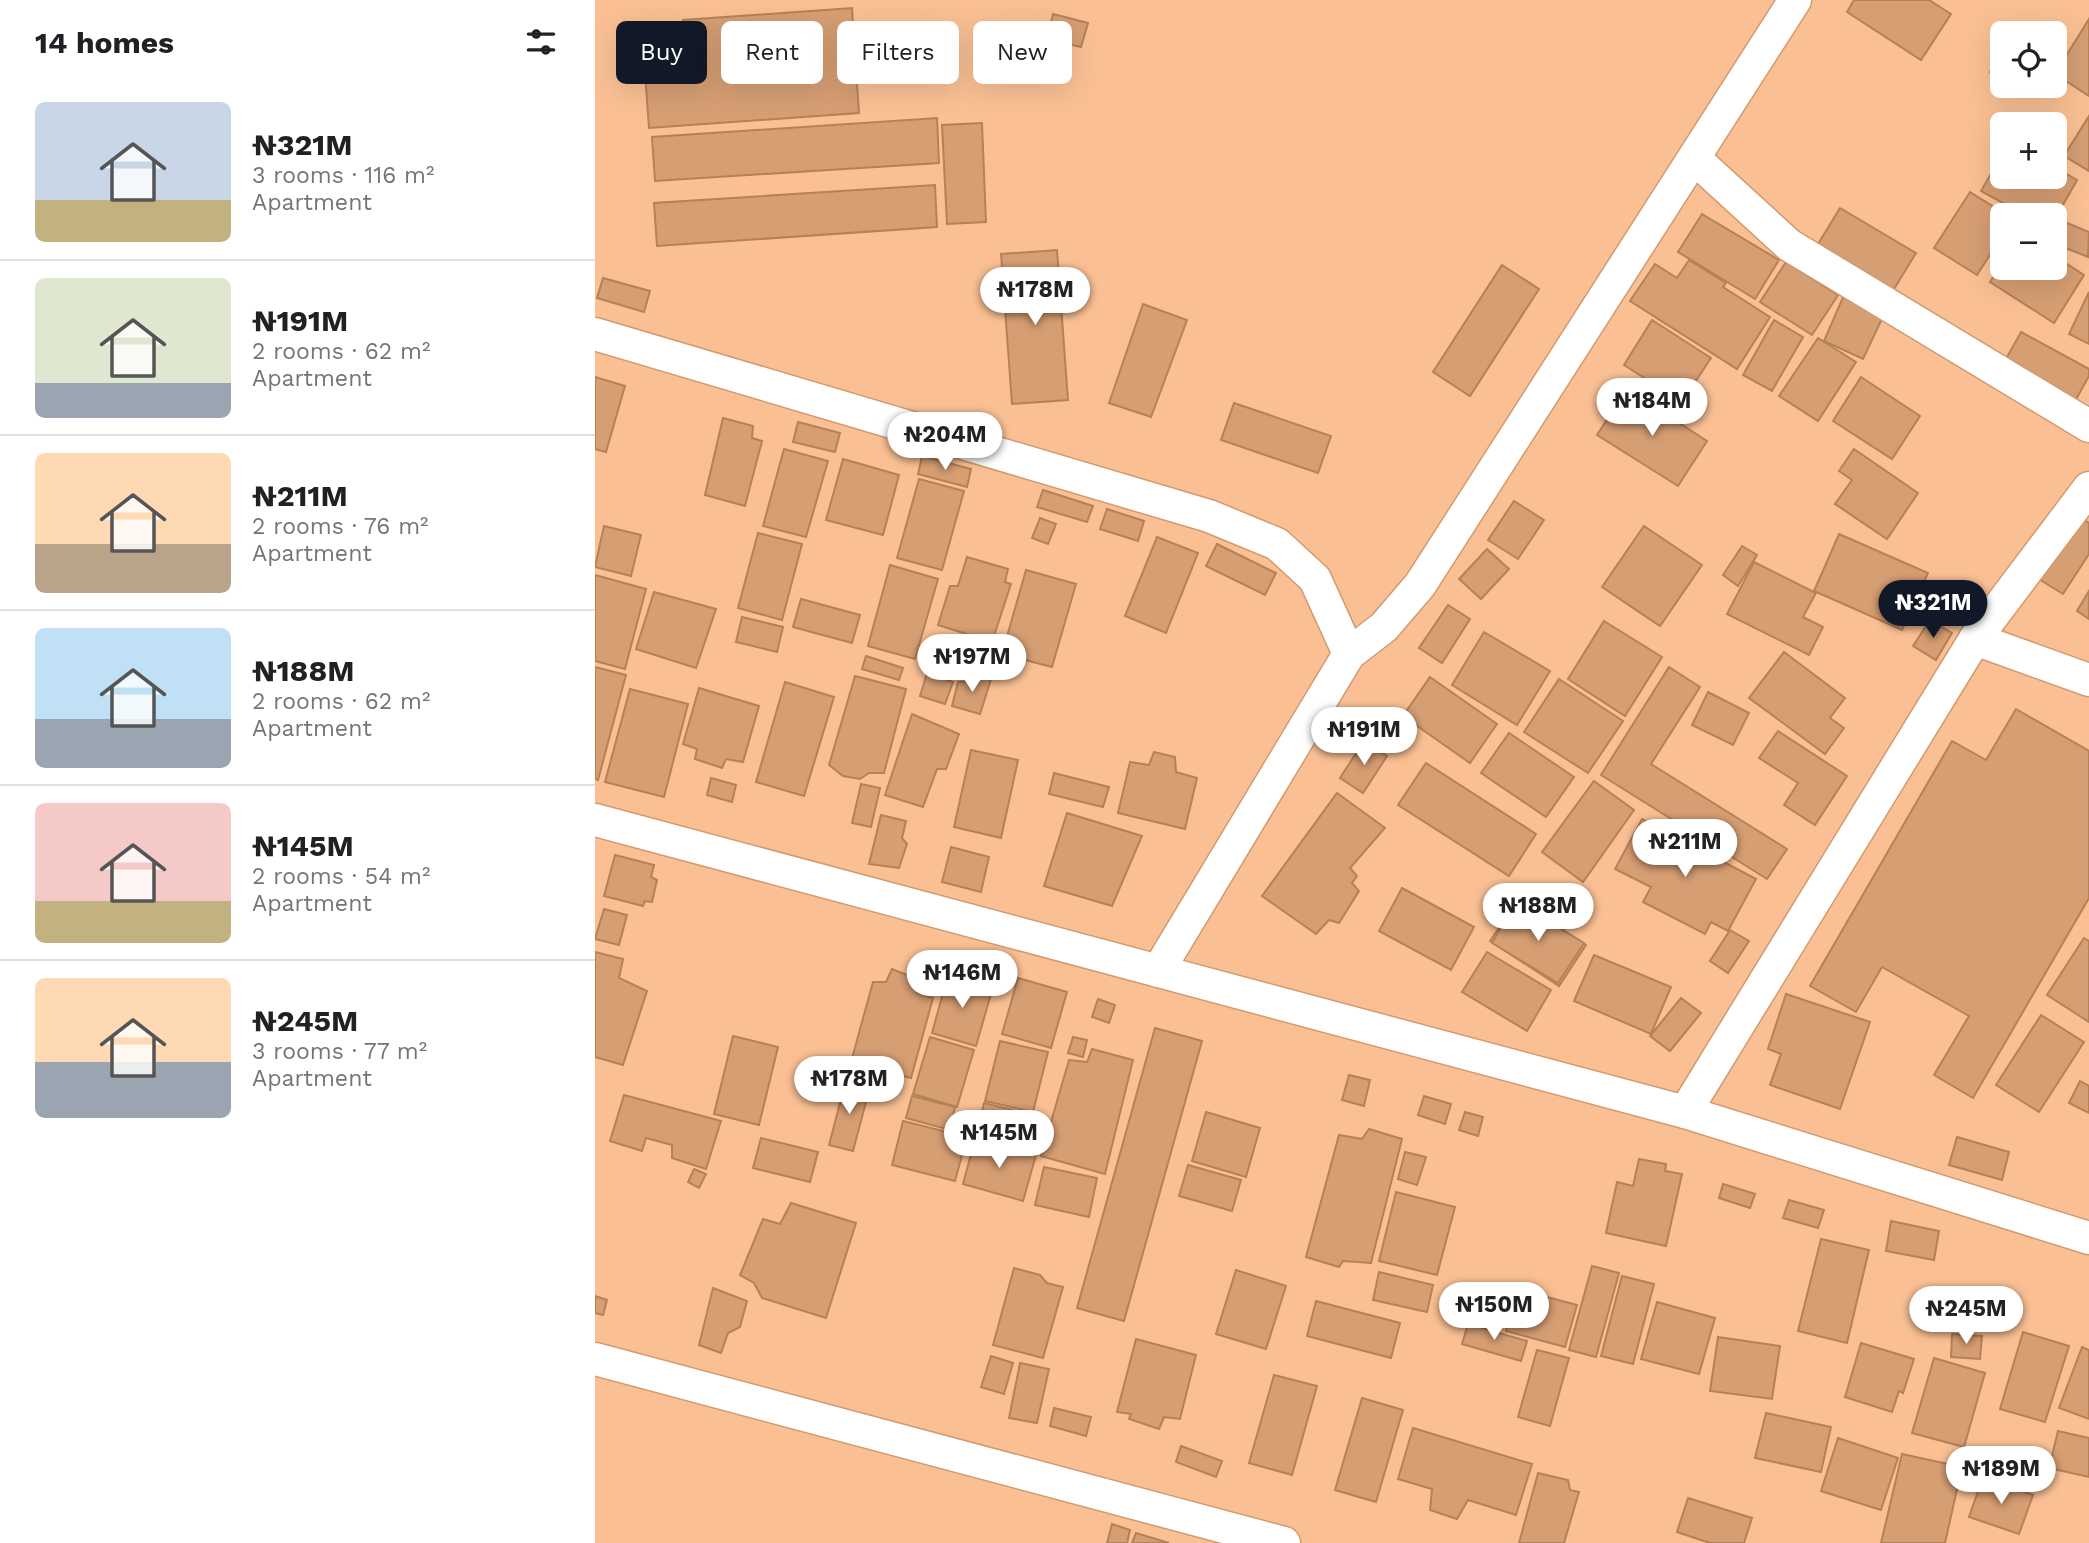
<!DOCTYPE html>
<html lang="en">
<head>
<meta charset="utf-8">
<style>
	body { margin:0; font-family:"Work Sans",sans-serif; background:#f6f6f6; color:#202124; height:100vh; display:flex; flex-direction:column; font-size:26px; white-space:nowrap }
	* { box-sizing:border-box; margin:0 }
	p { font-size:23px; color:#757577 }
	.icon { flex:none; width:38px; height:38px; fill:none; stroke:currentColor; stroke-width:2; stroke-linecap:round; stroke-linejoin:round }
	.map { position:relative; flex:1; overflow:hidden }
	.drawer { display:flex; flex-direction:column; background:#fff; width:595px }
	.drawer>* { flex:none }
	.top-card { position:absolute; left:21px; top:21px; width:665px; height:63px; display:flex; gap:14px }
	.controls { position:absolute; left:1395px; top:21px; display:grid; gap:14px }
	.controls a { display:grid; place-items:center; width:77px; height:77px; border-radius:10px; background:#fff; box-shadow:0 7px 28px #0002; font-size:35px }
	.price { position:absolute; translate:-50% -60px; padding:0 16px; border-radius:24px; background:#fff; color:#222; font-size:23px; line-height:46px; filter:drop-shadow(0 2px 4px #0008) }
	.price::after { content:''; position:absolute; left:50%; top:42px; width:21px; height:16px; margin-left:-10px; background:inherit; clip-path:polygon(0 0,100% 0,50% 100%) }
	.price.on { background:#111827; color:#fff }
	ul { padding:0; list-style:none }
	li { display:flex; align-items:center; gap:21px; height:175px; padding:0 35px }
	li+li { border-top:2px solid #e0e0e0 }
	li span { display:grid; place-items:center; flex:none; width:196px; height:140px; border-radius:10px; color:#555 }
	li>.icon { margin-inline-start:auto }
	span .icon { width:84px; height:84px; fill:#fffc; stroke-width:1 }
	li b { font-size:30px }
	h2 { display:flex; justify-content:space-between; align-items:center; height:84px; padding:0 35px; font-size:30px }
	.tag { padding:0 24px; border-radius:10px; background:#fff; box-shadow:0 7px 28px #0002; font-size:24px; line-height:63px }
	.tag.on { background:#111827; color:#fff }
	main { display:flex; flex:1; min-height:0 }
	.map>svg:first-child { display:block }
	.building { fill:#d69e73; stroke:#b68156; stroke-width:2 }
	.lines { fill:none; stroke-linecap:round; stroke-linejoin:round }
	.street-casing { stroke:#d29a6f; stroke-width:35 }
	.street { stroke:#fff; stroke-width:32 }
</style>
</head>
<body>
<main>
<section class="drawer">
<h2>14 homes<svg class="icon" aria-label="filters" viewBox="0 0 24 24"><path d="M4 7h16M4 17h16"/><circle cx="9" cy="7" r="2"/><circle cx="15" cy="17" r="2"/></svg></h2>
<ul>
<li><span style="background:linear-gradient(#c9d6e8 70%,#c2b280 0)"><svg class="icon" aria-label="home" viewBox="0 0 24 24"><path d="M3 11l9-7 9 7M6 9v11h12V9"/></svg></span><div><b>₦321M</b><p>3 rooms · 116 m²</p><p>Apartment</p></div></li>
<li><span style="background:linear-gradient(#dfe7d0 75%,#9aa5b1 0)"><svg class="icon" aria-label="home" viewBox="0 0 24 24"><path d="M3 11l9-7 9 7M6 9v11h12V9"/></svg></span><div><b>₦191M</b><p>2 rooms · 62 m²</p><p>Apartment</p></div></li>
<li><span style="background:linear-gradient(#ffd9b3 65%,#b9a48a 0)"><svg class="icon" aria-label="home" viewBox="0 0 24 24"><path d="M3 11l9-7 9 7M6 9v11h12V9"/></svg></span><div><b>₦211M</b><p>2 rooms · 76 m²</p><p>Apartment</p></div></li>
<li><span style="background:linear-gradient(#bfe0f5 65%,#9aa5b1 0)"><svg class="icon" aria-label="home" viewBox="0 0 24 24"><path d="M3 11l9-7 9 7M6 9v11h12V9"/></svg></span><div><b>₦188M</b><p>2 rooms · 62 m²</p><p>Apartment</p></div></li>
<li><span style="background:linear-gradient(#f6c9c9 70%,#c2b280 0)"><svg class="icon" aria-label="home" viewBox="0 0 24 24"><path d="M3 11l9-7 9 7M6 9v11h12V9"/></svg></span><div><b>₦145M</b><p>2 rooms · 54 m²</p><p>Apartment</p></div></li>
<li><span style="background:linear-gradient(#ffd9b3 60%,#9aa5b1 0)"><svg class="icon" aria-label="home" viewBox="0 0 24 24"><path d="M3 11l9-7 9 7M6 9v11h12V9"/></svg></span><div><b>₦245M</b><p>3 rooms · 77 m²</p><p>Apartment</p></div></li>
</ul>
</section>
<div class="map">
<svg width="1494" height="1543" viewBox="0 0 1494 1543">
	<rect width="100%" height="100%" fill="#fac094"/>
	<g class="building">
		<polygon points="1259,0 1334,0 1356,14 1326,60 1252,12"/>
		<polygon points="257,8 264,113 54,128 49,60 90,57 88,20"/>
		<polygon points="458,14 493,23 486,47 452,39"/>
		<polygon points="1494,19 1494,96 1460,74"/>
		<polygon points="1407,48 1407,78 1395,72"/>
		<polygon points="1494,116 1494,171 1469,156"/>
		<polygon points="342,118 344,163 60,181 57,137"/>
		<polygon points="387,123 391,222 352,224 347,125"/>
		<polygon points="1407,154 1407,177 1460,177 1460,167 1482,180 1460,219 1460,215 1430,215 1386,191"/>
		<polygon points="340,185 342,227 62,246 59,203"/>
		<polygon points="1375,192 1412,215 1407,215 1407,236 1382,275 1339,248"/>
		<polygon points="1245,208 1321,253 1296,294 1220,249"/>
		<polygon points="1107,214 1184,260 1160,299 1083,252"/>
		<polygon points="1472,223 1494,232 1493,257 1463,245"/>
		<polygon points="462,250 473,400 417,404 406,254"/>
		<polygon points="1460,256 1489,275 1459,323 1395,282 1407,264 1407,268 1460,268"/>
		<polygon points="1094,260 1131,283 1128,287 1175,317 1142,369 1035,301 1060,264 1082,278"/>
		<polygon points="1191,262 1243,295 1217,335 1165,302"/>
		<polygon points="907,265 944,289 875,396 838,372"/>
		<polygon points="8,278 55,291 49,312 2,298"/>
		<polygon points="1252,288 1293,306 1268,359 1229,341"/>
		<polygon points="1494,292 1494,344 1474,334"/>
		<polygon points="548,304 592,320 556,417 514,403"/>
		<polygon points="1057,320 1116,358 1087,402 1029,365"/>
		<polygon points="1179,320 1208,337 1177,391 1148,375"/>
		<polygon points="1426,332 1494,369 1494,376 1478,405 1407,366"/>
		<polygon points="1223,338 1261,362 1223,421 1184,396"/>
		<polygon points="0,377 30,386 11,452 0,449"/>
		<polygon points="1266,377 1325,416 1297,459 1238,421"/>
		<polygon points="1032,389 1112,441 1083,486 1002,435"/>
		<polygon points="639,403 736,436 723,473 626,440"/>
		<polygon points="128,418 158,426 157,438 167,441 150,506 110,495"/>
		<polygon points="203,422 245,433 240,452 198,442"/>
		<polygon points="189,449 233,461 211,537 168,526"/>
		<polygon points="1259,449 1323,493 1292,539 1240,504 1257,480 1244,471"/>
		<polygon points="327,456 376,469 372,487 323,474"/>
		<polygon points="248,459 304,475 288,535 231,520"/>
		<polygon points="324,479 369,491 347,570 302,558"/>
		<polygon points="448,490 498,506 492,522 442,507"/>
		<polygon points="919,501 949,520 923,559 893,540"/>
		<polygon points="512,509 549,521 543,541 505,529"/>
		<polygon points="1482,516 1494,523 1494,554 1468,594 1442,578"/>
		<polygon points="445,518 461,524 453,544 437,538"/>
		<polygon points="9,526 46,535 36,576 0,567"/>
		<polygon points="1049,526 1107,565 1065,626 1007,587"/>
		<polygon points="163,533 207,544 187,620 143,608"/>
		<polygon points="1244,534 1333,573 1307,630 1219,591"/>
		<polygon points="562,537 603,553 571,633 530,616"/>
		<polygon points="622,544 681,573 670,595 611,566"/>
		<polygon points="1147,546 1162,555 1143,586 1128,575"/>
		<polygon points="892,549 914,569 886,599 864,579"/>
		<polygon points="372,557 413,569 410,582 416,584 397,642 343,625 355,586 363,586"/>
		<polygon points="1159,562 1221,593 1208,617 1228,627 1214,655 1132,614"/>
		<polygon points="295,565 343,579 320,659 273,646"/>
		<polygon points="431,570 481,584 457,667 407,654"/>
		<polygon points="0,575 51,589 30,669 0,661"/>
		<polygon points="1494,591 1494,619 1482,611"/>
		<polygon points="59,592 121,609 101,668 41,649"/>
		<polygon points="206,599 265,615 257,643 198,627"/>
		<polygon points="853,605 875,619 847,663 824,648"/>
		<polygon points="147,617 188,627 182,652 141,642"/>
		<polygon points="1335,620 1357,633 1341,660 1318,646"/>
		<polygon points="1009,621 1067,657 1030,716 973,679"/>
		<polygon points="889,632 955,671 922,725 857,685"/>
		<polygon points="330,648 379,661 375,677 326,663"/>
		<polygon points="1189,652 1250,698 1235,718 1249,728 1230,754 1154,698"/>
		<polygon points="271,656 308,668 304,680 267,669"/>
		<polygon points="0,667 31,675 3,780 0,779"/>
		<polygon points="1074,667 1105,687 1056,764 1192,849 1172,879 1006,775"/>
		<polygon points="332,673 358,682 350,704 325,696"/>
		<polygon points="384,674 397,676 385,714 357,706 363,682 375,681"/>
		<polygon points="260,676 311,689 289,773 274,773 265,779 248,776 234,765"/>
		<polygon points="835,677 902,724 875,763 808,716"/>
		<polygon points="964,679 1028,721 993,773 929,732"/>
		<polygon points="190,682 239,697 209,796 161,782"/>
		<polygon points="104,688 164,706 148,762 131,759 127,768 100,759 102,749 88,744"/>
		<polygon points="35,689 93,704 69,797 10,782"/>
		<polygon points="1113,692 1154,713 1138,745 1097,725"/>
		<polygon points="1421,709 1494,751 1494,898 1378,1098 1339,1075 1374,1016 1287,967 1261,1012 1215,986 1357,741 1391,760"/>
		<polygon points="317,714 364,734 351,769 342,769 328,807 290,795"/>
		<polygon points="1183,731 1252,776 1220,825 1189,805 1203,783 1164,758"/>
		<polygon points="914,733 979,777 951,817 886,773"/>
		<polygon points="769,741 792,756 768,793 745,778"/>
		<polygon points="376,750 423,760 406,838 359,827"/>
		<polygon points="559,752 580,757 581,772 602,778 590,829 523,813 535,762 554,765"/>
		<polygon points="831,763 941,834 914,876 803,805"/>
		<polygon points="459,773 514,787 508,807 454,794"/>
		<polygon points="116,778 141,785 137,802 112,795"/>
		<polygon points="999,781 1039,810 988,882 947,852"/>
		<polygon points="266,784 285,788 276,827 257,823"/>
		<polygon points="742,793 790,828 755,868 762,876 757,883 764,891 744,923 734,920 721,934 667,896"/>
		<polygon points="472,813 547,836 517,906 449,886"/>
		<polygon points="286,815 311,821 307,838 312,844 304,868 274,864"/>
		<polygon points="1047,819 1161,879 1133,931 1116,922 1110,934 1048,902 1056,887 1020,869"/>
		<polygon points="356,847 394,857 386,892 347,882"/>
		<polygon points="20,855 59,865 56,877 62,880 57,902 50,901 48,906 9,896"/>
		<polygon points="807,888 879,927 856,970 784,931"/>
		<polygon points="923,900 991,945 964,986 895,941"/>
		<polygon points="921,902 989,943 963,983 897,943"/>
		<polygon points="9,909 32,915 24,945 0,939"/>
		<polygon points="1135,930 1154,941 1133,973 1115,961"/>
		<polygon points="1489,938 1494,941 1494,1022 1452,995"/>
		<polygon points="0,952 28,959 24,978 52,991 28,1065 0,1057"/>
		<polygon points="892,952 956,990 932,1031 867,992"/>
		<polygon points="999,955 1076,987 1056,1034 979,1001"/>
		<polygon points="297,969 322,979 322,993 338,998 316,1078 256,1062 278,982 291,982"/>
		<polygon points="353,975 398,987 381,1046 337,1033"/>
		<polygon points="423,978 472,992 456,1048 407,1034"/>
		<polygon points="1191,994 1275,1022 1245,1109 1175,1085 1186,1054 1173,1049"/>
		<polygon points="1086,998 1106,1013 1075,1051 1055,1036"/>
		<polygon points="503,999 520,1005 514,1023 497,1017"/>
		<polygon points="1446,1015 1489,1042 1444,1112 1401,1085"/>
		<polygon points="560,1028 607,1041 529,1321 482,1308"/>
		<polygon points="138,1036 183,1047 164,1125 119,1114"/>
		<polygon points="335,1037 379,1050 362,1107 318,1094"/>
		<polygon points="478,1037 492,1040 488,1057 473,1053"/>
		<polygon points="405,1041 453,1052 438,1112 390,1101"/>
		<polygon points="497,1049 538,1060 510,1174 446,1156 474,1060 492,1062"/>
		<polygon points="754,1075 775,1080 769,1106 747,1100"/>
		<polygon points="251,1080 275,1087 258,1151 234,1145"/>
		<polygon points="1485,1081 1494,1086 1494,1113 1474,1103"/>
		<polygon points="29,1095 126,1121 111,1169 77,1158 77,1145 51,1138 47,1151 15,1141"/>
		<polygon points="317,1096 360,1107 355,1130 311,1118"/>
		<polygon points="829,1096 856,1104 850,1124 823,1115"/>
		<polygon points="389,1103 438,1115 430,1147 381,1135"/>
		<polygon points="611,1112 665,1128 651,1177 597,1161"/>
		<polygon points="870,1112 888,1117 883,1136 864,1130"/>
		<polygon points="308,1121 372,1137 360,1181 297,1165"/>
		<polygon points="774,1129 807,1139 776,1263 748,1261 744,1267 711,1257 744,1135 767,1139"/>
		<polygon points="1362,1137 1414,1152 1407,1180 1354,1165"/>
		<polygon points="166,1138 223,1152 215,1182 158,1168"/>
		<polygon points="380,1139 441,1155 428,1201 368,1184"/>
		<polygon points="810,1152 831,1157 822,1185 803,1179"/>
		<polygon points="1044,1159 1071,1164 1070,1171 1087,1174 1071,1246 1011,1233 1022,1182 1038,1186"/>
		<polygon points="593,1165 646,1180 637,1211 584,1196"/>
		<polygon points="449,1167 502,1178 494,1217 440,1205"/>
		<polygon points="99,1169 111,1174 104,1188 93,1182"/>
		<polygon points="1128,1184 1160,1194 1155,1208 1124,1198"/>
		<polygon points="801,1192 860,1207 842,1275 784,1261"/>
		<polygon points="1194,1200 1229,1210 1223,1228 1188,1218"/>
		<polygon points="196,1203 261,1223 231,1318 167,1298 159,1283 145,1275 168,1219 185,1224"/>
		<polygon points="1296,1221 1344,1231 1339,1260 1291,1251"/>
		<polygon points="1226,1239 1274,1250 1252,1343 1203,1331"/>
		<polygon points="997,1266 1024,1273 1001,1357 974,1350"/>
		<polygon points="419,1268 445,1275 452,1283 468,1287 448,1358 398,1345"/>
		<polygon points="641,1270 691,1286 671,1349 621,1334"/>
		<polygon points="784,1272 838,1285 832,1312 778,1300"/>
		<polygon points="1027,1276 1059,1284 1038,1364 1006,1356"/>
		<polygon points="888,1287 909,1293 901,1323 879,1317"/>
		<polygon points="118,1288 152,1301 145,1327 133,1333 126,1353 104,1345"/>
		<polygon points="922,1289 982,1305 970,1347 911,1331"/>
		<polygon points="0,1296 12,1300 8,1315 0,1313"/>
		<polygon points="721,1301 805,1323 796,1358 712,1336"/>
		<polygon points="1062,1302 1120,1318 1104,1374 1046,1359"/>
		<polygon points="873,1324 932,1341 926,1361 867,1344"/>
		<polygon points="1428,1332 1474,1346 1450,1422 1405,1409"/>
		<polygon points="1357,1334 1387,1336 1385,1359 1356,1357"/>
		<polygon points="1123,1337 1185,1346 1177,1399 1115,1391"/>
		<polygon points="541,1339 601,1355 585,1419 569,1417 564,1429 534,1419 536,1414 522,1412"/>
		<polygon points="1266,1343 1319,1359 1308,1393 1304,1391 1297,1412 1250,1397"/>
		<polygon points="1487,1347 1494,1350 1494,1419 1464,1408"/>
		<polygon points="942,1350 974,1358 955,1426 923,1417"/>
		<polygon points="396,1356 418,1363 409,1394 386,1387"/>
		<polygon points="1339,1358 1390,1373 1369,1447 1317,1433"/>
		<polygon points="425,1363 454,1369 442,1423 414,1418"/>
		<polygon points="679,1375 722,1386 697,1475 654,1463"/>
		<polygon points="767,1398 808,1410 781,1502 740,1490"/>
		<polygon points="459,1408 496,1417 491,1436 455,1426"/>
		<polygon points="1171,1413 1236,1427 1226,1472 1160,1458"/>
		<polygon points="818,1428 937,1464 921,1515 873,1500 862,1519 835,1510 837,1489 803,1479"/>
		<polygon points="1463,1431 1494,1438 1494,1477 1454,1468"/>
		<polygon points="1243,1438 1303,1458 1286,1510 1226,1491"/>
		<polygon points="586,1446 627,1461 621,1477 581,1462"/>
		<polygon points="1307,1454 1367,1467 1350,1543 1286,1543"/>
		<polygon points="943,1473 973,1480 975,1490 984,1492 969,1543 924,1543"/>
		<polygon points="1388,1477 1438,1495 1424,1534 1374,1517"/>
		<polygon points="1093,1498 1157,1518 1149,1543 1115,1543 1082,1532"/>
		<polygon points="517,1524 535,1530 532,1543 512,1543"/>
		<polygon points="541,1533 574,1543 537,1543"/>
	</g>
	<g class="lines">
		<defs>
			<g id="street">
				<polyline points="1099,158 1194,245 1494,426"/>
				<polyline points="0,334 614,516 682,544 720,579 754,654"/>
				<polyline points="1380,639 1494,680"/>
				<polyline points="0,820 1090,1112 1494,1238"/>
				<polyline points="563,971 754,654 789,627 825,585 1200,0"/>
				<polyline points="1090,1112 1380,639 1494,488"/>
				<polyline points="0,1359 689,1543"/>
			</g>
		</defs>
		<use href="#street" class="street-casing"/>
		<use href="#street" class="street"/>
	</g>
</svg>
<div class="controls">
<a><svg class="icon" aria-label="locate" viewBox="0 0 24 24"><circle cx="12" cy="12" r="6"/><path d="M12 2v4M12 18v4M2 12h4M18 12h4"/></svg></a>
<a>+</a>
<a>−</a>
</div>
<b class="price" style="left:440px;top:327px">₦178M</b>
<b class="price" style="left:1057px;top:438px">₦184M</b>
<b class="price" style="left:350px;top:472px">₦204M</b>
<b class="price on" style="left:1338px;top:640px">₦321M</b>
<b class="price" style="left:377px;top:694px">₦197M</b>
<b class="price" style="left:769px;top:767px">₦191M</b>
<b class="price" style="left:1090px;top:879px">₦211M</b>
<b class="price" style="left:943px;top:943px">₦188M</b>
<b class="price" style="left:367px;top:1010px">₦146M</b>
<b class="price" style="left:254px;top:1116px">₦178M</b>
<b class="price" style="left:404px;top:1170px">₦145M</b>
<b class="price" style="left:899px;top:1342px">₦150M</b>
<b class="price" style="left:1371px;top:1346px">₦245M</b>
<b class="price" style="left:1406px;top:1506px">₦189M</b>
<div class="top-card">
<a class="tag on">Buy</a>
<a class="tag">Rent</a>
<a class="tag">Filters</a>
<a class="tag">New</a>
</div>
</div>
</main>
</body>
</html>
